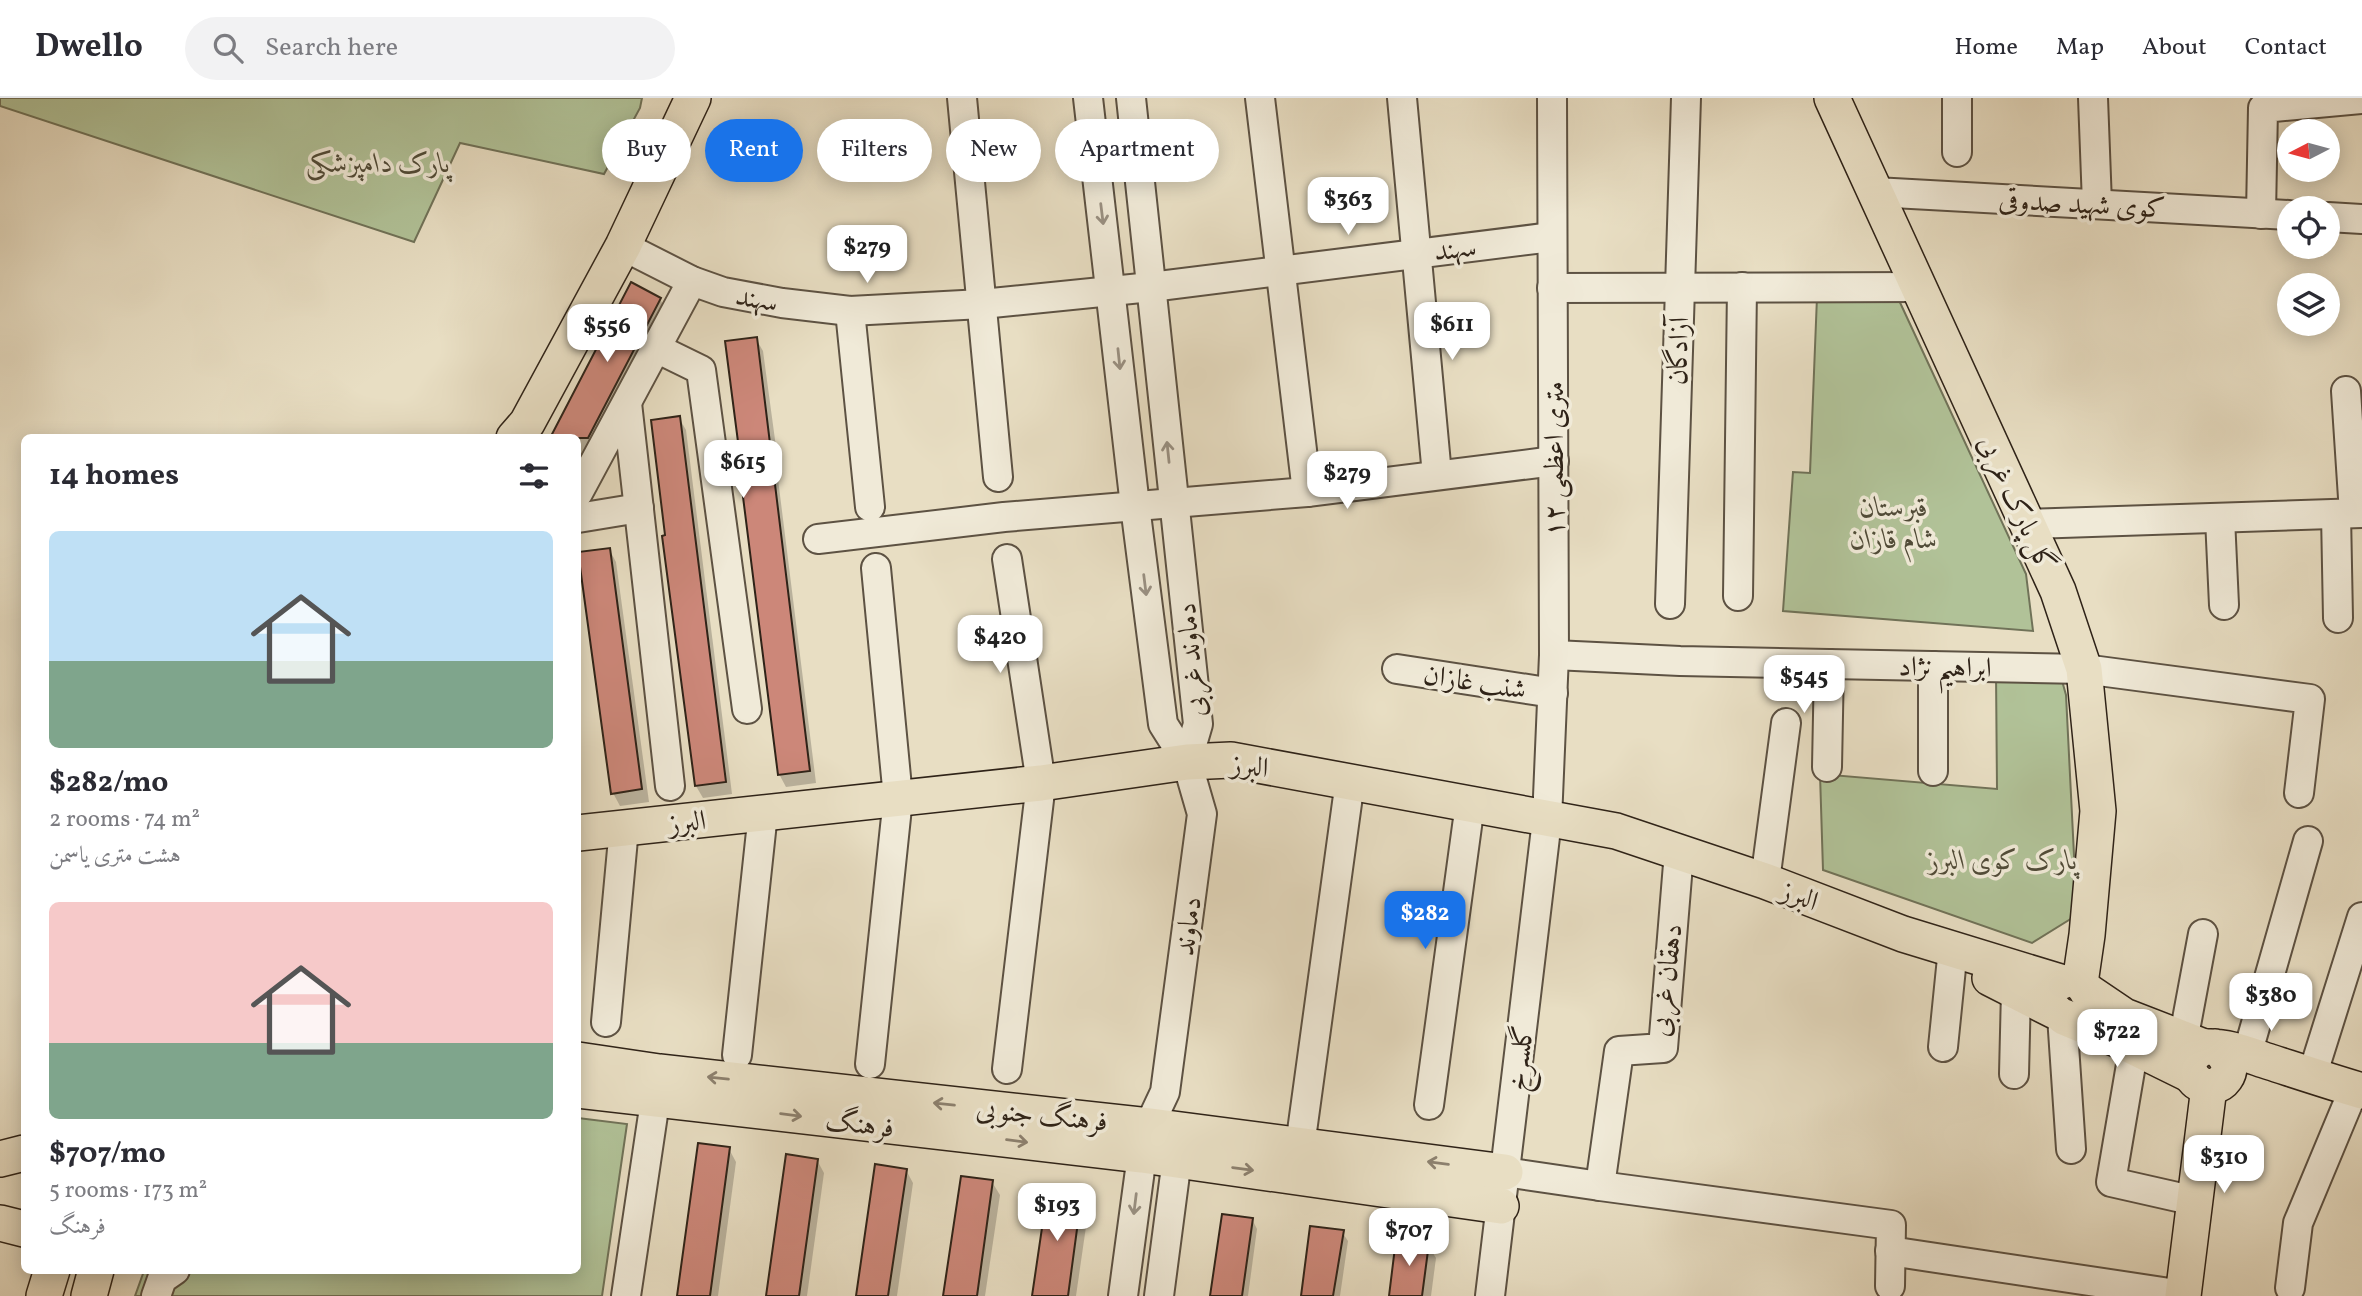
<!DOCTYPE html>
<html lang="en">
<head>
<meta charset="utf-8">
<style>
	body { margin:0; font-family:Vollkorn,Amiri,serif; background:#f2f2f3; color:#2b2b33; height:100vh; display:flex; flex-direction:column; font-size:26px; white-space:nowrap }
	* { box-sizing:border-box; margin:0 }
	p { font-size:23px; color:#7c7c81 }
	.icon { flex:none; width:38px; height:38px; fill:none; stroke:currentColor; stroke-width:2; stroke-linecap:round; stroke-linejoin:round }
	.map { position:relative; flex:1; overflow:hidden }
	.sheet { position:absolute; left:21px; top:336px; width:560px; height:840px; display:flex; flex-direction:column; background:#fff; border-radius:10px; box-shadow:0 4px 18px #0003 }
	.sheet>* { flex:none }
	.top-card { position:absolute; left:602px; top:21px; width:665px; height:63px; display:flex; gap:14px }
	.needle { width:46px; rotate:264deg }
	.tools { position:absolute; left:2277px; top:21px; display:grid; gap:14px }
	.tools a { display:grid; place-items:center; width:63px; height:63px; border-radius:50%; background:#fff; box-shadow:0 4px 18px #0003; font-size:35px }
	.price { position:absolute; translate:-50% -60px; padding:0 16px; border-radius:14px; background:#fff; color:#222; font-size:23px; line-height:46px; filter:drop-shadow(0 2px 4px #0008) }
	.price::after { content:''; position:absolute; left:50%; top:42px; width:21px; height:16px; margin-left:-10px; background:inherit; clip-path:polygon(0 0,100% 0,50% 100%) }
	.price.current { background:#1a73e8; color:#fff }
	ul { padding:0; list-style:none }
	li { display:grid; align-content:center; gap:14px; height:371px; padding:0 28px }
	li span { display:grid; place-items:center; height:217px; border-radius:10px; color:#555 }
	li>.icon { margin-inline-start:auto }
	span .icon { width:126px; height:126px; fill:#fffc; stroke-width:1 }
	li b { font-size:30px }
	h2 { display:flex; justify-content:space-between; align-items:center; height:84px; padding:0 28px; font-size:30px }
	.chip { padding:0 24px; border-radius:32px; background:#fff; box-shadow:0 4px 18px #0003; font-size:24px; line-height:63px }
	.chip.current { background:#1a73e8; color:#fff }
	header { display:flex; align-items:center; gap:42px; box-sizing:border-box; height:98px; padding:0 35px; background:#fff; border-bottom:2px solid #e1e1e2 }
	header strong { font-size:33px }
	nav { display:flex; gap:38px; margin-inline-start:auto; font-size:24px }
	.search { width:490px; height:63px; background:#f2f2f3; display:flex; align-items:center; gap:18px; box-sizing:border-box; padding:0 24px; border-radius:38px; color:#7c7c81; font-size:26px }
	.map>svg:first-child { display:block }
	.green { fill:#b1c298; stroke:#707258; stroke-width:2 }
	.shadow { fill:#0003 }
	.building { fill:#cc8779; stroke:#2f2318; stroke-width:2 }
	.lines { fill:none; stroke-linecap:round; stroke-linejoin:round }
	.minor-casing { stroke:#5d5243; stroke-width:32 }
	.major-casing { stroke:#2f2318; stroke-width:38 }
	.minor { stroke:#f0ead8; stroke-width:28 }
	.major { stroke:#e8dec3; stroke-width:35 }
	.oneway { stroke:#999082 }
	.oneway2 { stroke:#8c806e }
	.labels { text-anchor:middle; stroke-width:7; stroke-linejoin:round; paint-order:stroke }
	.park-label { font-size:28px; font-style:italic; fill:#504b38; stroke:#f0ead8 }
	.street-label { font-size:28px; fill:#2f2318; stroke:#f0ead8 }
</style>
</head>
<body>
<header>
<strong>Dwello</strong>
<div class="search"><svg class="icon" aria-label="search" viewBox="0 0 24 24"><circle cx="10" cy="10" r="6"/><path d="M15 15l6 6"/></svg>Search here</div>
<nav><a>Home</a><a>Map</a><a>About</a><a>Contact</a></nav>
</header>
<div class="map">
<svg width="2362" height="1198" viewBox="0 0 2362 1198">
	<rect width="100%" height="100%" fill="#e8dec3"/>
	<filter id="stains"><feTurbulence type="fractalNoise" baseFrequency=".00286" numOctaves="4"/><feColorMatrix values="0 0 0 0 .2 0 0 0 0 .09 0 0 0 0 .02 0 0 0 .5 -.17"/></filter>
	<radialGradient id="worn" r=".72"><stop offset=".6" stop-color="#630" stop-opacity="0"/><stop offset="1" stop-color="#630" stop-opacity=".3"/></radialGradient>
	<g class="green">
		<polygon points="0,0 642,0 640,10 604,76 460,45 414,144 0,8"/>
		<polygon points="1897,198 2026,476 2033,533 1783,513 1793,374 1810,375 1817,199"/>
		<polygon points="2059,572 2066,597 2077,817 2032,845 1823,772 1820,676 1997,691 1996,575"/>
		<polygon points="578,1020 627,1026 602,1198 135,1198 144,1173 578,1172"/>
	</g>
	<g class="shadow">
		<polygon points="660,201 667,214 578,386 578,340"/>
		<polygon points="756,241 763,253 776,349 774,349 816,685 786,689 779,676"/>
		<polygon points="679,320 686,332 732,696 703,700 696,688 667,439"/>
		<polygon points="609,451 616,464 649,704 620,708 613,695"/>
		<polygon points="729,1051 736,1064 718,1198 679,1198"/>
		<polygon points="817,1062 824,1075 807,1198 768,1198"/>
		<polygon points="906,1072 913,1085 897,1198 858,1198"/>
		<polygon points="992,1084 1000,1097 985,1198 945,1198"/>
		<polygon points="1081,1095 1089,1108 1076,1198 1034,1198"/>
		<polygon points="1252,1121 1257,1131 1248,1198 1212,1198"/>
		<polygon points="1342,1134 1348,1143 1340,1198 1302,1198"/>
		<polygon points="1428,1147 1436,1160 1431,1198 1391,1198"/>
	</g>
	<g class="building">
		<polygon points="631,184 661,200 588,340 550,340"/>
		<polygon points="757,239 810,673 778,677 739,367 741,367 725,243"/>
		<polygon points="680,318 726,684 695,688 662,438 665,437 651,322"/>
		<polygon points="610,450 642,691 611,696 578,454"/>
		<polygon points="698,1045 730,1049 710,1198 677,1198"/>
		<polygon points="786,1056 818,1061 799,1198 766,1198"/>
		<polygon points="875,1066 907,1071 888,1198 856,1198"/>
		<polygon points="961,1078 993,1082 977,1198 943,1198"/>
		<polygon points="1048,1089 1082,1094 1068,1198 1032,1198"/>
		<polygon points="1222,1116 1253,1120 1242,1198 1210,1198"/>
		<polygon points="1310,1128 1344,1132 1333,1198 1301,1198"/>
		<polygon points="1396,1141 1429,1145 1422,1198 1389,1198"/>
	</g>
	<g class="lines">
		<defs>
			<g id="minor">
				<polyline points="962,0 998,379"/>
				<polyline points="1088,0 1135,408 1163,626 1187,664 1202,716 1165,994 1149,1028 1142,1057 1123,1198"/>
				<polyline points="1131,0 1198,626 1187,664"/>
				<polyline points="1260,0 1307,394"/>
				<polyline points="1402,0 1437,377"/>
				<polyline points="1957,0 1957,54"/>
				<polyline points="2093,0 2097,106"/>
				<polyline points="1875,94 2289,117"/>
				<polyline points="2261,116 2263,10 2362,1"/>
				<polyline points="2328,119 2362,121"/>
				<polyline points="623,148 692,183 723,194 782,205 850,213 982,206 1151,189 1552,139"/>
				<polyline points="1552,190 1919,189"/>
				<polyline points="850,213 870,409"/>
				<polyline points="656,250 701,272 747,611"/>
				<polyline points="2346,293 2354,415"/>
				<polyline points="627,305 670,688"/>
				<polyline points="578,395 692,183"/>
				<polyline points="2336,416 2338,520"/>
				<polyline points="578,420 639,410"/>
				<polyline points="2220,420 2224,507"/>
				<polyline points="2028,426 2362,415"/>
				<polyline points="818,441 1004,419 1307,394 1554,363"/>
				<polyline points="1738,498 1742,189"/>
				<polyline points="1670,506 1686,0"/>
				<polyline points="1554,557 1680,563 2084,571 2310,601 2299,695"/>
				<polyline points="1397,571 1553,595"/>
				<polyline points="1827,669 1829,566"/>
				<polyline points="1933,673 1933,568"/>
				<polyline points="1765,783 1786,625"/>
				<polyline points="2062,918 2071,1051"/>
				<polyline points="606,924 624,730"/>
				<polyline points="2183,943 2203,836"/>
				<polyline points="1943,949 1952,860"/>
				<polyline points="2134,949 2111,1084 2195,1103"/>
				<polyline points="737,957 763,715"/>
				<polyline points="2247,957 2308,743"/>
				<polyline points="870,966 898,700 876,470"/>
				<polyline points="1007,971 1041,685 1007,461"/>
				<polyline points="2014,976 2016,893"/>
				<polyline points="2312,978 2362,819"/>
				<polyline points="1429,1007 1470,706"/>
				<polyline points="1300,1048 1350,683"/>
				<polyline points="1505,1074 1600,1088 1619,953 1663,950 1679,754"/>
				<polyline points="1600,1088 1891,1127 1890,1188"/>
				<polyline points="1890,1153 2183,1197"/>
				<polyline points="2290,1190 2298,1125 2354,991"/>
				<polyline points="156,1198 162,1181 175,1172"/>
				<polyline points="626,1198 658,983"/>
				<polyline points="1159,1198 1177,1061 1178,1044"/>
				<polyline points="1490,1198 1547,722 1554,557 1552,0"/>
			</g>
			<g id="major">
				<polyline points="1832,0 2058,493 2084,571 2098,713 2087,837 2080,885"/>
				<polyline points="514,340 527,325 623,148 693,0"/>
				<polyline points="578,735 1041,685 1187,664 1231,662 1616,733 1765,783 1903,836 2060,884"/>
				<polyline points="1990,880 2055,913"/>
				<polyline points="2087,893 2124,918 2204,949"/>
				<polyline points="2064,919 2126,945 2191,977"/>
				<path d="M2215,949C2246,969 2218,1000 2197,984C2192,980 2188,973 2189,966C2191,957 2199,950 2208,949C2228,948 2251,958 2270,964C2301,974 2331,984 2362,993"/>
				<polyline points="578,962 659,974 1149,1028 1505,1074"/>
				<polyline points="578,992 1142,1057 1501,1108"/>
				<polyline points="0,1061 24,1055"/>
				<polyline points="0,1125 24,1131"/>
				<polyline points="44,1198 52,1172"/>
				<polyline points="89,1198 96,1172"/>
				<polyline points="2183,1198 2209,989"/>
			</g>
		</defs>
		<use href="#minor" class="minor-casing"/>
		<use href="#major" class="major-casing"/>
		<use href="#minor" class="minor"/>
		<use href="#major" class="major"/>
	</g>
	<defs><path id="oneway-shaft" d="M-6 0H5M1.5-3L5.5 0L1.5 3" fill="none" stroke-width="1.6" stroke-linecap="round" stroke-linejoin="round" transform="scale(1.75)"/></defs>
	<g class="oneway">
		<use href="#oneway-shaft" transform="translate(1102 116) rotate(83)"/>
		<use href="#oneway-shaft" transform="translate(1119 261) rotate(84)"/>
		<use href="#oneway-shaft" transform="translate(1168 354) rotate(-96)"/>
		<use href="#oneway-shaft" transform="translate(1145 487) rotate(83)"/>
		<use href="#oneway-shaft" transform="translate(1135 1106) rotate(97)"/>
	</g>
	<g class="oneway2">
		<use href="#oneway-shaft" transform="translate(718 980) rotate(-174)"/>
		<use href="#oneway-shaft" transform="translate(944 1006) rotate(-174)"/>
		<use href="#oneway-shaft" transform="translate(791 1017) rotate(7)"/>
		<use href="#oneway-shaft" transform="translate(1017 1043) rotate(7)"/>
		<use href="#oneway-shaft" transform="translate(1438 1065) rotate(-173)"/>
		<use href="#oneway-shaft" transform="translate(1243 1071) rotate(8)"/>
	</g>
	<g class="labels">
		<g class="park-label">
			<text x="378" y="74">پارک دامپزشکی</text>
			<text x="1894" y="418">قبرستان<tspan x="1894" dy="32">شام قازان</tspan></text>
			<text x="2003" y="771">پارک کوی البرز</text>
		</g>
		<g class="street-label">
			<text transform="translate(2082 105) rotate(3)" y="10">کوی شهید صدوقی</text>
			<text transform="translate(1455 150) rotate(-7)" y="10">سهند</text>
			<text transform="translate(757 200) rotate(10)" y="10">سهند</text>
			<text transform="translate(1677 253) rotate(-88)" y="10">آزادگان</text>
			<text transform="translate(1553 361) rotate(-90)" y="10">۱۲ متری اعظمی</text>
			<text transform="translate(2018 405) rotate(65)" y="10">گل پارک غربی</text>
			<text transform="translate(1190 562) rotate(-95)" y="10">دماوند غربی</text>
			<text transform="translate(1945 568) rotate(1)" y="10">ابراهیم نژاد</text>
			<text transform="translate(1475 583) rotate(9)" y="10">شنب غازان</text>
			<text transform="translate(1250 667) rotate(7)" y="10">البرز</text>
			<text transform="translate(687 723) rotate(-6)" y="10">البرز</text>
			<text transform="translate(1800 797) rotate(21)" y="10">البرز</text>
			<text transform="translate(1187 828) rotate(-82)" y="10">دماوند</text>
			<text transform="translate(1665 882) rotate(-83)" y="10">دهقان غربی</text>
			<text transform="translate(1519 960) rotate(-83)" y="10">گلسرخ</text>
			<text transform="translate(1042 1016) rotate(6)" y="10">فرهنگ جنوبی</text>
			<text transform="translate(860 1025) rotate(7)" y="10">فرهنگ</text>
		</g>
	</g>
	<rect width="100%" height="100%" filter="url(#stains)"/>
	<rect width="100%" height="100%" fill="url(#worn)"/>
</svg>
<div class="tools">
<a><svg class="needle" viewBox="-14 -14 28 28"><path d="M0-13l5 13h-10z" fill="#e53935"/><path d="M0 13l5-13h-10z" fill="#7c7c81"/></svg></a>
<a><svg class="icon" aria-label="locate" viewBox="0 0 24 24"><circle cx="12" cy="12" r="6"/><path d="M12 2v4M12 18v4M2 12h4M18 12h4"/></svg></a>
<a><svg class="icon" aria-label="layers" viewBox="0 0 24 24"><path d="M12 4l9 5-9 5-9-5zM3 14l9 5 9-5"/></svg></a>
</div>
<b class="price" style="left:1348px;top:139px">$363</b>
<b class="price" style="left:867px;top:187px">$279</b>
<b class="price" style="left:1452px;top:264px">$611</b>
<b class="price" style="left:607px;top:266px">$556</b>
<b class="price" style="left:743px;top:402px">$615</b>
<b class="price" style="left:1347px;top:413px">$279</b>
<b class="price" style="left:1000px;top:577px">$420</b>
<b class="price" style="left:1804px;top:617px">$545</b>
<b class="price current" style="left:1425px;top:853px">$282</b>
<b class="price" style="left:2271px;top:935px">$380</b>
<b class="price" style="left:2117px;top:971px">$722</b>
<b class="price" style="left:2224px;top:1097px">$310</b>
<b class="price" style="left:1057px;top:1145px">$193</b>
<b class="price" style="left:1409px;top:1170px">$707</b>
<div class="top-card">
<a class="chip">Buy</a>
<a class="chip current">Rent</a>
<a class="chip">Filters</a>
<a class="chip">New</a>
<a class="chip">Apartment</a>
</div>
<section class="sheet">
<h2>14 homes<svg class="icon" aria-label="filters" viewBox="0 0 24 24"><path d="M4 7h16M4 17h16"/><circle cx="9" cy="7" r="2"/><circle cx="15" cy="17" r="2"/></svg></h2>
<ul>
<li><span style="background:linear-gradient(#bfe0f5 60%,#7fa58c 0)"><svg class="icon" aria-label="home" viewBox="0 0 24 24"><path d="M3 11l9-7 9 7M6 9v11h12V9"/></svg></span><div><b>$282/mo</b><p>2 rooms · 74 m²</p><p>هشت متری یاسمن</p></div></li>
<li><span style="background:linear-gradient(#f6c9c9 65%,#7fa58c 0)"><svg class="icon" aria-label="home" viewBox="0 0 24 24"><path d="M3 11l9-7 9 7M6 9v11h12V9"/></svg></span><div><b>$707/mo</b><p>5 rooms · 173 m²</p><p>فرهنگ</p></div></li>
</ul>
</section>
</div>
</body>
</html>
